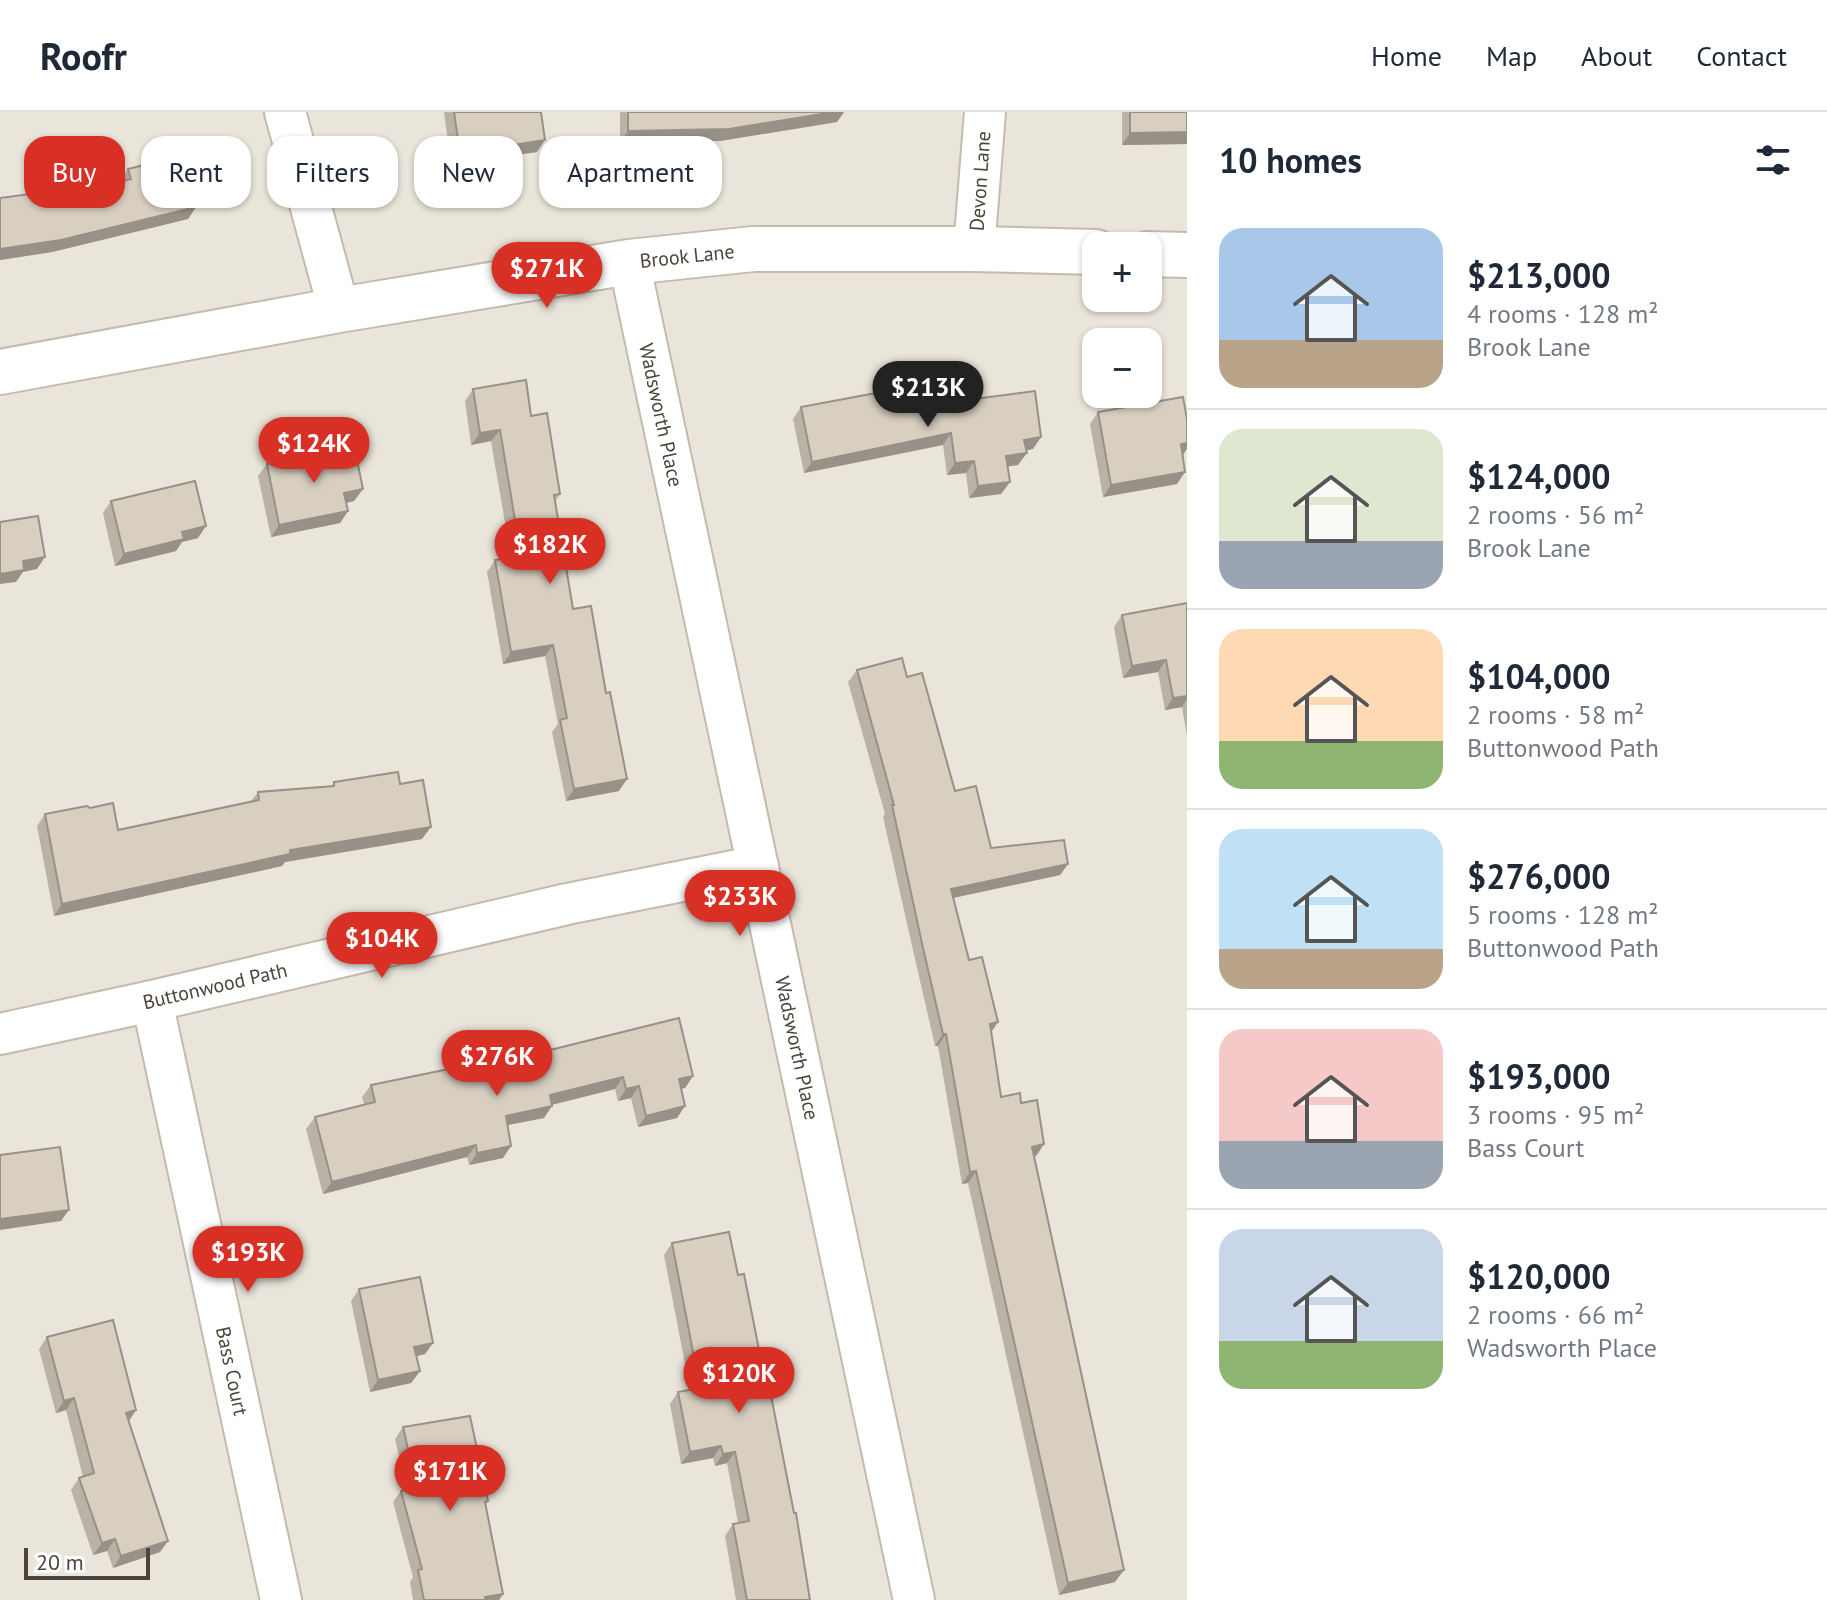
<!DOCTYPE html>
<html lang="en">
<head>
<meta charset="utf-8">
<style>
	body { margin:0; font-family:"PT Sans",sans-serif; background:#f2f2f3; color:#1f2937; height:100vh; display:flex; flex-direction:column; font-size:30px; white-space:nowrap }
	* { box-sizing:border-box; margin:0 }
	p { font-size:26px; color:#747a83 }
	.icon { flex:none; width:44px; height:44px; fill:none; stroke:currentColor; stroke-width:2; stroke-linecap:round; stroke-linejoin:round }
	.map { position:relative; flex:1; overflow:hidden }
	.details { display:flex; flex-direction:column; background:#fff; width:640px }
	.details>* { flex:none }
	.banner { position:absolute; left:24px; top:24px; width:760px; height:72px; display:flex; gap:16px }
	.buttons { position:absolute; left:1082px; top:120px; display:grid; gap:16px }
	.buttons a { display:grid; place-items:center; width:80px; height:80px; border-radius:16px; background:#fff; box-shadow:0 2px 6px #0004; font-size:40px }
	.scale { position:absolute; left:24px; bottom:20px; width:126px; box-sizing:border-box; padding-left:8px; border:4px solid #4b4439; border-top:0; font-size:22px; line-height:28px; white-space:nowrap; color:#4b4439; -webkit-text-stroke:6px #fff; paint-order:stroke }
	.price { position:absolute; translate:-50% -68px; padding:0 18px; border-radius:28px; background:#d93025; color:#fff; font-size:26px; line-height:52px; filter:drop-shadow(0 2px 4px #0008) }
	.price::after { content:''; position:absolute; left:50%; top:48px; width:24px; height:18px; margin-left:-12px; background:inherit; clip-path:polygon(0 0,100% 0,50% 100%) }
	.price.current { background:#222; color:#fff }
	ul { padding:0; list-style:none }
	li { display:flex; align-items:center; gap:24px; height:200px; padding:0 32px }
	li+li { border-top:2px solid #e0e1e3 }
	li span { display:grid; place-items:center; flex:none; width:224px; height:160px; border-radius:24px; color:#555 }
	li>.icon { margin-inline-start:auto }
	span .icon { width:96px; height:96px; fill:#fffc; stroke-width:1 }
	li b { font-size:34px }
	h2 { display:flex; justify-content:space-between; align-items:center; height:96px; padding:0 32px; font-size:34px }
	.pill { padding:0 28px; border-radius:24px; background:#fff; box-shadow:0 2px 6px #0004; font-size:28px; line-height:72px }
	.pill.current { background:#d93025; color:#fff }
	header { display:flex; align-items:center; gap:48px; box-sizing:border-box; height:112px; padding:0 40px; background:#fff; border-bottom:2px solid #e0e1e3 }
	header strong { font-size:38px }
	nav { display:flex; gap:44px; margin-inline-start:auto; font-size:28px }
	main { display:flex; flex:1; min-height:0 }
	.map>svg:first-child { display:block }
	.residential { fill:#eae5da; fill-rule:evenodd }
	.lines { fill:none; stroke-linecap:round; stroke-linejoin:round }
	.minor-casing { stroke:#c2bbae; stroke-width:44 }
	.tertiary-casing { stroke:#c2bbae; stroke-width:48 }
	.minor { stroke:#fff; stroke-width:40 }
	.tertiary { stroke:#fff; stroke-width:44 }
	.wall { fill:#bab2a6 }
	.shaded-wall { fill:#979187 }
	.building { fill:#d8cfc1; stroke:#979187; stroke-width:2 }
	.labels { text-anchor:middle; stroke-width:7; stroke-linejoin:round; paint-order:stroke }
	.street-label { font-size:20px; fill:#4b4439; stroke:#fff }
</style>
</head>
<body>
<header>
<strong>Roofr</strong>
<nav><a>Home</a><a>Map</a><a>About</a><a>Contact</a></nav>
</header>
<main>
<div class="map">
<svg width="1187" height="1488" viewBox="0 0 1187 1488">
	<rect width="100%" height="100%" fill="#f6f3ec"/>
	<path class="residential" d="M0,0H1187V1488H0ZM1096,134H1148V186H1096ZM1096,230H1148V282H1096Z"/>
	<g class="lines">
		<defs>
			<g id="minor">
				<polyline points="285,0 339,198"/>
				<polyline points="974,137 985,0"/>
				<polyline points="629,150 914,1488"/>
				<polyline points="152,889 281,1488"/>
				<polyline points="0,922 152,889 567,792 758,754"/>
			</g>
			<g id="tertiary">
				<polyline points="1148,142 1187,143"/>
				<polyline points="0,260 339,198 629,150 753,137 974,137 1096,140"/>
			</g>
		</defs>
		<use href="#minor" class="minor-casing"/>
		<use href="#tertiary" class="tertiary-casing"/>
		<use href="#minor" class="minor"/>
		<use href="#tertiary" class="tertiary"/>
	</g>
	<g class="wall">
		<polygon points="444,0 541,0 537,40 451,52"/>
		<polygon points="620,0 844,0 837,10 720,29 620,31"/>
		<polygon points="1122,0 1187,0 1187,32 1122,33"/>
		<polygon points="128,57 196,95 188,107 52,140 0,148 0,86 53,86 120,69"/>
		<polygon points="473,277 531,304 560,382 555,390 573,497 619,679 566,689 552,620 558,612 545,544 503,552 487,460 495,448 511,446 491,329 471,333 465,289"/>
		<polygon points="801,295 891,298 1033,337 1026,338 1018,353 1007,354 1010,370 1001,382 969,386 966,361 947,363 943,333 804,361 793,307"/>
		<polygon points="1098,300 1182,343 1177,372 1103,385 1090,312"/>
		<polygon points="267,352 363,377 354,389 346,391 348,399 340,411 271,425 258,364"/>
		<polygon points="111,389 198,426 182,430 176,439 115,454 103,401"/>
		<polygon points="1187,491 1187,624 1182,595 1165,598 1158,560 1123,566 1114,515 1122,503"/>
		<polygon points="857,558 907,565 955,679 991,736 1068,752 1060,763 953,786 969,848 998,910 991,919 1001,985 1021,991 1044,1032 1036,1044 1034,1044 1115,1470 1059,1483 968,1071 962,1072 938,934 935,934 915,847 883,705 885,702 848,570"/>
		<polygon points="334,670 400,672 422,727 285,750 282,754 54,804 37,714 45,702 118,718 251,689 258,680 331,675"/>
		<polygon points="542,940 693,964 685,976 681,977 677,1006 638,1015 631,986 618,989 615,977 552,993 544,1006 507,1013 503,1046 469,1053 467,1045 323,1082 306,1017 315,1005 364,992 362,985 371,973"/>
		<polygon points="672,1131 738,1163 764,1263 810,1488 736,1488 725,1424 733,1412 738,1411 727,1351 715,1354 713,1346 681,1352 670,1292 678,1280 690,1278 664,1143"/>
		<polygon points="359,1177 433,1231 425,1242 416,1244 420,1259 411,1271 370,1280 351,1189"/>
		<polygon points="47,1225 136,1298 129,1309 160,1440 113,1456 107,1439 93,1443 71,1378 79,1366 83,1365 66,1298 56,1301 39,1237"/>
		<polygon points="403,1315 485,1392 503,1482 499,1488 413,1488 410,1470 413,1465 393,1390 401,1379 407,1378 395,1327"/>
	</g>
	<g class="shaded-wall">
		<polygon points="834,0 844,0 837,10 720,29 620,31 628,19"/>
		<polygon points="1187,20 1187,32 1122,33 1130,21"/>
		<polygon points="545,28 537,40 451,52 460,41"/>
		<polygon points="196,95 188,107 52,140 0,148 0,137"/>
		<polygon points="500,318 491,329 471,333 480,321"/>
		<polygon points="951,321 943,333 804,361 812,350"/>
		<polygon points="1041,325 1033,337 1016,340 1024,328"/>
		<polygon points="1187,331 1187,337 1183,343 1181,332"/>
		<polygon points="1027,341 1018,353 998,356 1006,344"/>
		<polygon points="974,349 966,361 947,363 955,351"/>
		<polygon points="1185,360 1177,372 1103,385 1111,373"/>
		<polygon points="1010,370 1001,382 969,386 978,374"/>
		<polygon points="363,377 354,389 336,393 344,381"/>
		<polygon points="348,399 340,411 271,425 279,413"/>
		<polygon points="206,414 198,426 182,430 176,439 115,454 124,442 182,420"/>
		<polygon points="45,445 37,457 23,460 16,470 0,472 0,462 23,449"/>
		<polygon points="553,533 545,544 503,552 511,540"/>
		<polygon points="1166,548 1158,560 1123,566 1132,554"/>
		<polygon points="1187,584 1187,587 1182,595 1165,598 1173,586"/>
		<polygon points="627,667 619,679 566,689 574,677"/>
		<polygon points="431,715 422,727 285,750 282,754 54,804 62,792 290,738"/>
		<polygon points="1068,752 1060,763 943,788 951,777"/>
		<polygon points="998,910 990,922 990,912"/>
		<polygon points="943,922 946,922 938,934 935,934"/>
		<polygon points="693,964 685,976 670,979 679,967"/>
		<polygon points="623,965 615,977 542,995 550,983"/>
		<polygon points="639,974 631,986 618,989 626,977"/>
		<polygon points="552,994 544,1006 497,1015 506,1004"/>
		<polygon points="685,994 677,1006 638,1015 646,1004"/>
		<polygon points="1044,1032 1036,1044 1024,1046 1032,1035"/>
		<polygon points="476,1033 467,1045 323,1082 332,1070"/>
		<polygon points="511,1034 503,1046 469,1053 477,1041"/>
		<polygon points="976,1059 968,1071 962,1072 970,1060"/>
		<polygon points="69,1098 61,1109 0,1118 0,1107"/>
		<polygon points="433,1231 425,1242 406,1247 414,1235"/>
		<polygon points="420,1259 411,1271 370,1280 378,1268"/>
		<polygon points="74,1286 66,1298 56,1301 64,1289"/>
		<polygon points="136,1298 128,1310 126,1301"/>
		<polygon points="721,1334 713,1346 681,1352 690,1340"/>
		<polygon points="735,1340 727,1351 715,1354 723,1342"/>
		<polygon points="115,1427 107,1439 93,1443 102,1431"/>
		<polygon points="168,1429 160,1440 113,1456 121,1444"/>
		<polygon points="1124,1458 1115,1470 1059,1483 1068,1471"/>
		<polygon points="503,1482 499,1488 483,1488 485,1485"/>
	</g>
	<g class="building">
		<polygon points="454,0 541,0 545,28 460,41"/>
		<polygon points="628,0 834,0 729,17 628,19"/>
		<polygon points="1130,0 1187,0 1187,20 1130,21"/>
		<polygon points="183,43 196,95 61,128 0,137 0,86 52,79 53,86 131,67 128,57"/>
		<polygon points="526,268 531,304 547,301 560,382 554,383 573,497 591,494 606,581 610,580 627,667 574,677 560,608 567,606 553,533 511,540 495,448 521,444 500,318 480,321 473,277"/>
		<polygon points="887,279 891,298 1035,279 1041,325 1024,328 1027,341 1006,344 1010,370 978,374 974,349 955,351 951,321 812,350 801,295"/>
		<polygon points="1183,285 1187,307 1187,331 1181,332 1185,360 1111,373 1098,300"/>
		<polygon points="354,334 363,377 344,381 348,399 279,413 267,352"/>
		<polygon points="195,369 206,414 182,420 184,427 124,442 111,389"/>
		<polygon points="38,404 45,445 23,449 24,458 0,462 0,410"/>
		<polygon points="1187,491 1187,584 1173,586 1166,548 1132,554 1122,503"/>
		<polygon points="902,546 907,565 922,561 955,679 976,674 991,736 1064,728 1068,752 951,777 969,848 982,845 998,910 990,912 1001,985 1020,981 1021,991 1037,988 1044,1032 1032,1035 1124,1458 1068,1471 976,1059 970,1060 946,922 943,922 923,836 892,693 894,693 857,558"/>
		<polygon points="398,660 400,672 423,668 431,715 290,738 290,742 62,792 45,702 87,694 90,696 113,691 118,718 259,688 258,680 334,674 334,670"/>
		<polygon points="679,906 693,964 679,967 685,994 646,1004 639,974 626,977 623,965 550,983 552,994 506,1004 511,1034 477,1041 476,1033 332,1070 315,1005 375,990 371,973 541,938 542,940"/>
		<polygon points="60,1035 69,1098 0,1107 0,1043"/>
		<polygon points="729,1120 738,1163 744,1162 764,1263 767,1263 794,1401 796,1401 810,1488 747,1488 733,1412 749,1409 735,1340 723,1342 721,1334 690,1340 678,1280 700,1276 672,1131"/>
		<polygon points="420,1165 433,1231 414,1235 420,1259 378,1268 359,1177"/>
		<polygon points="113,1208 136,1298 126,1301 168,1429 121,1444 115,1427 102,1431 79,1366 94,1361 74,1286 64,1289 47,1225"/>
		<polygon points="470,1304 488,1389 485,1390 503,1482 485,1485 486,1488 424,1488 418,1458 422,1457 401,1379 417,1376 403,1315"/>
	</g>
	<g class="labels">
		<g class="street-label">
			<text transform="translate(980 69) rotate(-86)" y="7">Devon Lane</text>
			<text transform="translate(687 144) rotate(-6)" y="7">Brook Lane</text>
			<text transform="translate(661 303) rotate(78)" y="7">Wadsworth Place</text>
			<text transform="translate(215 874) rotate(-13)" y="7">Buttonwood Path</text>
			<text transform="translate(797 936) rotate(78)" y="7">Wadsworth Place</text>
			<text transform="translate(232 1259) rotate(78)" y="7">Bass Court</text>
		</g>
	</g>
</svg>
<div class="buttons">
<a>+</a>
<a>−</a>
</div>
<div class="scale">20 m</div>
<b class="price" style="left:547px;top:198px">$271K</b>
<b class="price current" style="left:928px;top:317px">$213K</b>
<b class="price" style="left:314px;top:373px">$124K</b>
<b class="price" style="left:550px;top:474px">$182K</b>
<b class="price" style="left:740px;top:826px">$233K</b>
<b class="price" style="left:382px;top:868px">$104K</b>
<b class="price" style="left:497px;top:986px">$276K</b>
<b class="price" style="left:248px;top:1182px">$193K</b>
<b class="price" style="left:739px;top:1303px">$120K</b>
<b class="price" style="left:450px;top:1401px">$171K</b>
<div class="banner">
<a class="pill current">Buy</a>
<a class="pill">Rent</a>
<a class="pill">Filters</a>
<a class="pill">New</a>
<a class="pill">Apartment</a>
</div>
</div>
<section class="details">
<h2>10 homes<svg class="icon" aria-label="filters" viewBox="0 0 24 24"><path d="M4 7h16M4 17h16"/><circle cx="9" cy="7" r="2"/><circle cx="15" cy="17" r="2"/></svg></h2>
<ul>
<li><span style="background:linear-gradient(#a9c7e8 70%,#b9a48a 0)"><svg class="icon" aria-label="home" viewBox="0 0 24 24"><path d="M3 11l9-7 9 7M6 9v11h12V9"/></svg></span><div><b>$213,000</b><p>4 rooms · 128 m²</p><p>Brook Lane</p></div></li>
<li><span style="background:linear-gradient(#dfe7d0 70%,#9aa5b1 0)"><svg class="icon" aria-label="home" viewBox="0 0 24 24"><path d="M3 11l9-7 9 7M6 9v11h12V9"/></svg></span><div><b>$124,000</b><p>2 rooms · 56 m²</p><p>Brook Lane</p></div></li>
<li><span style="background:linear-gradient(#ffd9b3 70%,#8fb573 0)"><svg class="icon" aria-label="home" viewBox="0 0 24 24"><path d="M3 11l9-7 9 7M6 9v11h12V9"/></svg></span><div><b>$104,000</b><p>2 rooms · 58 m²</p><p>Buttonwood Path</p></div></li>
<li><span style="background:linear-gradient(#bfe0f5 75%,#b9a48a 0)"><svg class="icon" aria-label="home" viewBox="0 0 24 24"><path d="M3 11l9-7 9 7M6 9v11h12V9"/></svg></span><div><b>$276,000</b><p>5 rooms · 128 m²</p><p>Buttonwood Path</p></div></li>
<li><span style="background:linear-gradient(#f6c9c9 70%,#9aa5b1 0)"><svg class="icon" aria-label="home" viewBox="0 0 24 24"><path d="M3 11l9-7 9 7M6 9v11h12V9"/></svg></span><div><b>$193,000</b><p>3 rooms · 95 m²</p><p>Bass Court</p></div></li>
<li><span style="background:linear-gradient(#c9d6e8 70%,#8fb573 0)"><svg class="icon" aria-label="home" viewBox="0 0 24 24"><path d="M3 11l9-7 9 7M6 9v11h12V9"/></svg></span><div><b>$120,000</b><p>2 rooms · 66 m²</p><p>Wadsworth Place</p></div></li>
</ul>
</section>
</main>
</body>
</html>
